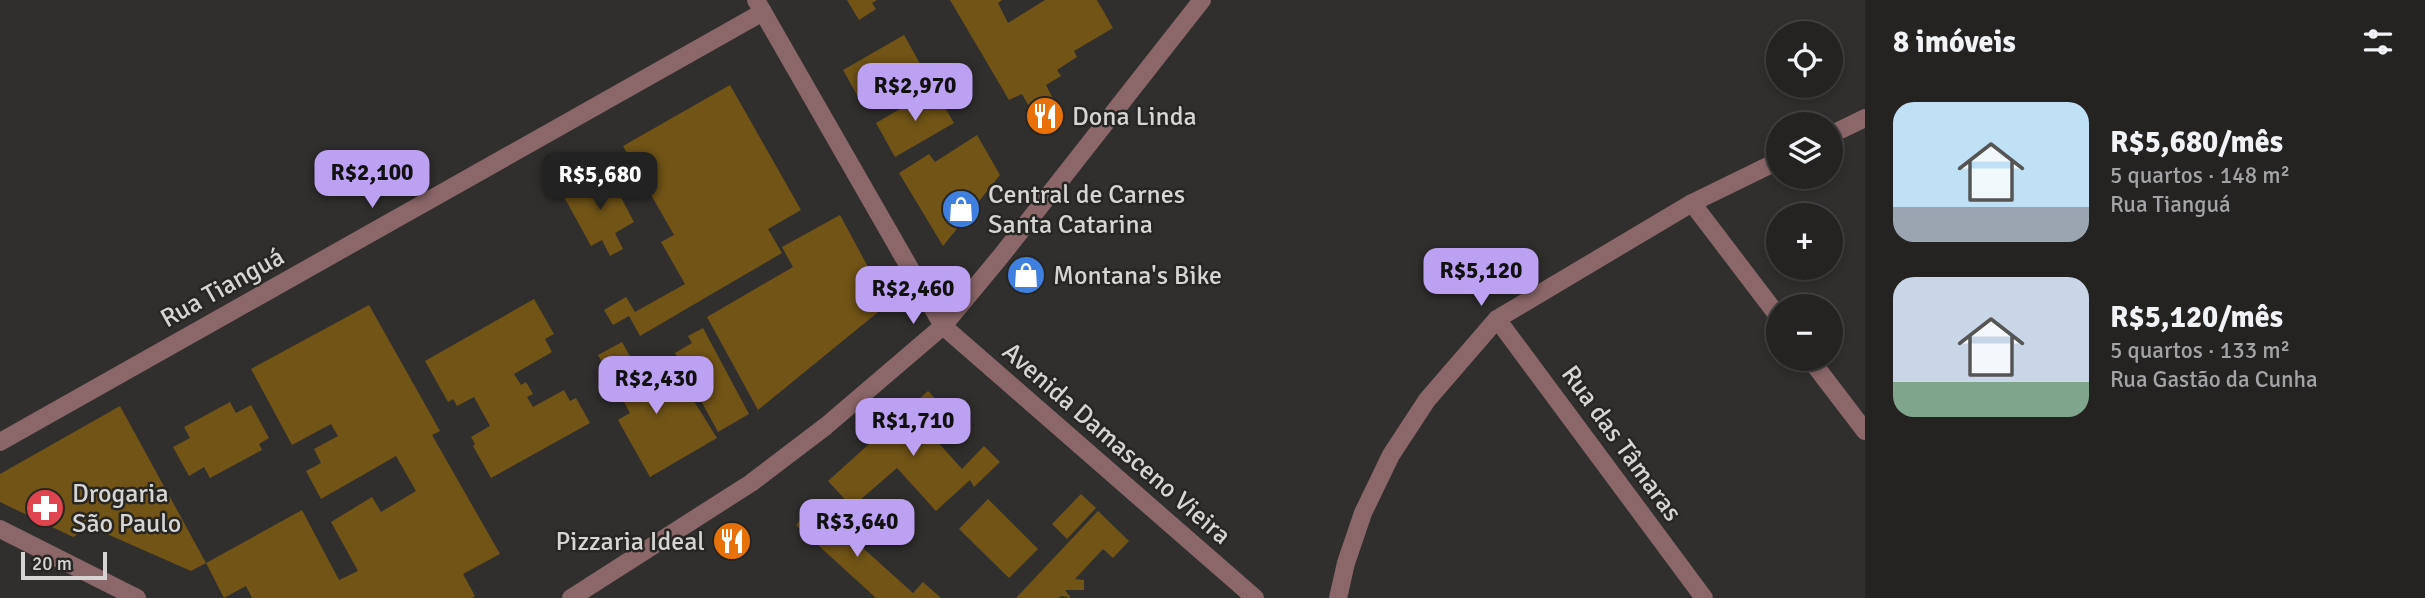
<!DOCTYPE html>
<html lang="pt">
<head>
<meta charset="utf-8">
<style>
	body { margin:0; font-family:Signika,sans-serif; background:#2d2b2a; color:#f1f3f6; height:100vh; display:flex; flex-direction:column; font-size:26px; white-space:nowrap }
	* { box-sizing:border-box; margin:0 }
	p { font-size:23px; color:#a3a4a5 }
	.icon { flex:none; width:38px; height:38px; fill:none; stroke:currentColor; stroke-width:2; stroke-linecap:round; stroke-linejoin:round }
	.map { position:relative; flex:1; overflow:hidden }
	.side { display:flex; flex-direction:column; background:#252322; width:560px }
	.side>* { flex:none }
	.buttons { position:absolute; left:1766px; top:21px; display:grid; gap:14px }
	.buttons a { display:grid; place-items:center; width:77px; height:77px; border-radius:50%; background:#252322; box-shadow:0 4px 10px #0003,0 0 0 2px #424040; font-size:35px }
	.scale { position:absolute; left:21px; bottom:18px; width:86px; box-sizing:border-box; padding-left:7px; border:4px solid #d6d5d4; border-top:0; font-size:19px; line-height:24px; white-space:nowrap; color:#d6d5d4; -webkit-text-stroke:5px #272623; paint-order:stroke }
	.price { position:absolute; translate:-50% -60px; padding:0 16px; border-radius:14px; background:#bca0f2; color:#111; font-size:23px; line-height:46px; filter:drop-shadow(0 2px 4px #0008) }
	.price::after { content:''; position:absolute; left:50%; top:42px; width:21px; height:16px; margin-left:-10px; background:inherit; clip-path:polygon(0 0,100% 0,50% 100%) }
	.price.selected { background:#222; color:#fff }
	ul { padding:0; list-style:none }
	li { display:flex; align-items:center; gap:21px; height:175px; padding:0 28px }
	li span { display:grid; place-items:center; flex:none; width:196px; height:140px; border-radius:21px; color:#555 }
	li>.icon { margin-inline-start:auto }
	span .icon { width:84px; height:84px; fill:#fffc; stroke-width:1 }
	li b { font-size:30px }
	h2 { display:flex; justify-content:space-between; align-items:center; height:84px; padding:0 28px; font-size:30px }
	main { display:flex; flex:1; min-height:0 }
	.map>svg:first-child { display:block }
	.building { fill:#715416 }
	.lines { fill:none; stroke-linecap:round; stroke-linejoin:round }
	.minor { stroke:#8c6769; stroke-width:18 }
	.labels { text-anchor:middle; stroke-width:5; stroke-linejoin:round; paint-order:stroke }
	.poi-label { font-size:26px; fill:#d6d5d4; stroke:#272623; text-anchor:start }
	.street-label { font-size:26px; fill:#d6d5d4; stroke:#272623 }
</style>
</head>
<body>
<main>
<div class="map">
<svg width="1865" height="598" viewBox="0 0 1865 598">
	<rect width="100%" height="100%" fill="#312f2d"/>
	<g class="building">
		<polygon points="847,0 877,0 872,3 876,9 859,20"/>
		<polygon points="950,0 1002,0 998,3 1008,23 1045,0 1097,0 1113,28 1074,51 1077,57 1057,70 1061,76 1046,85 1061,114 1045,135 1022,94 1009,100"/>
		<polygon points="904,35 923,69 862,104 843,70"/>
		<polygon points="730,85 801,210 768,229 782,253 640,336 629,316 613,325 604,310 626,297 635,312 685,284 661,242 674,235 623,146"/>
		<polygon points="934,89 954,123 895,157 876,123"/>
		<polygon points="977,135 1000,175 943,246 899,173 929,154 935,162"/>
		<polygon points="607,171 634,222 615,233 623,249 610,256 602,240 591,246 563,195"/>
		<polygon points="840,215 888,304 758,410 707,317 793,267 782,247"/>
		<polygon points="534,299 554,334 545,339 552,352 514,374 521,385 526,382 533,394 527,397 533,407 564,390 570,401 576,398 590,423 491,478 473,446 475,444 471,437 490,426 474,397 457,406 453,399 448,402 425,361"/>
		<polygon points="369,305 440,431 432,435 500,554 463,574 475,596 472,598 252,598 246,586 224,598 206,563 191,571 91,527 73,537 0,502 0,474 120,406 206,563 302,510 339,580 358,571 331,522 372,497 381,512 416,491 396,456 321,499 306,471 321,463 314,449 338,436 331,424 292,445 251,369"/>
		<polygon points="703,328 749,414 718,432 675,353 692,343 688,336"/>
		<polygon points="622,342 653,398 682,382 717,438 650,477 618,420 630,413 598,355"/>
		<polygon points="928,391 955,420 935,439 962,469 984,446 1000,462 974,487 970,480 936,511 897,468 852,507 828,481"/>
		<polygon points="230,402 236,413 251,405 269,438 259,444 262,450 210,478 204,467 189,476 173,447 190,438 184,427"/>
		<polygon points="1081,494 1096,508 1067,539 1052,524"/>
		<polygon points="988,499 1038,549 1009,578 959,529"/>
		<polygon points="814,504 913,593 923,582 941,598 876,598 796,525"/>
		<polygon points="1098,511 1129,541 1113,558 1103,549 1075,579 1084,580 1084,590 1065,590 1071,598 1061,596 1059,598 1016,598"/>
	</g>
	<g class="lines">
		<g class="minor">
			<polyline points="756,0 943,326 1255,598"/>
			<polyline points="1830,135 1865,118"/>
			<polyline points="1692,203 1778,316"/>
			<polyline points="1497,319 1704,598"/>
			<polyline points="1810,359 1865,431"/>
			<polyline points="0,442 763,12"/>
			<polyline points="0,529 137,598"/>
			<polyline points="571,598 751,483 826,426 943,326 1001,256 1202,0"/>
			<polyline points="1338,598 1346,563 1363,513 1391,455 1427,400 1497,319 1692,203 1778,161"/>
		</g>
	</g>
	<defs>
		<symbol id="restaurant-disc" viewBox="-11 -11 22 22"><circle r="9.5" fill="#e8710a" stroke="#272623"/><path d="M-5-6h1v4h1v-4h1v4h1v-4h1v5L-1.5 .5V6h-2V.5L-5-1ZM5-6V6H3V1.5H1.5Q1.5-4 5-6Z" fill="#fff"/></symbol>
		<symbol id="shop-disc" viewBox="-11 -11 22 22"><circle r="9.5" fill="#3f7fe0" stroke="#272623"/><path d="M-5-2.5h2.3a2.7 3.5 0 0 1 5.4 0H5L5.5 6h-11ZM-1.5-2.5h3a1.5 2.3 0 0 0-3 0Z" fill="#fff"/></symbol>
		<symbol id="pharmacy-disc" viewBox="-11 -11 22 22"><circle r="9.5" fill="#e0444e" stroke="#272623"/><path d="M-2-6h4v4h4v4h-4v4h-4v-4h-4v-4h4Z" fill="#fff"/></symbol>
	</defs>
	<g fill-rule="evenodd">
		<use href="#restaurant-disc" x="1023" y="94" width="44" height="44"/>
		<use href="#shop-disc" x="939" y="187" width="44" height="44"/>
		<use href="#shop-disc" x="1004" y="253" width="44" height="44"/>
		<use href="#pharmacy-disc" x="23" y="486" width="44" height="44"/>
		<use href="#restaurant-disc" x="710" y="519" width="44" height="44"/>
	</g>
	<g class="labels">
		<g class="poi-label">
			<text x="1072" y="125">Dona Linda</text>
			<text x="988" y="203">Central de Carnes<tspan x="988" dy="30">Santa Catarina</tspan></text>
			<text x="1053" y="284">Montana's Bike</text>
			<text x="72" y="502">Drogaria<tspan x="72" dy="30">São Paulo</tspan></text>
			<text x="705" y="550" text-anchor="end">Pizzaria Ideal</text>
		</g>
		<g class="street-label">
			<text transform="translate(222 287) rotate(-29)" y="9">Rua Tianguá</text>
			<text transform="translate(1117 443) rotate(41)" y="9">Avenida Damasceno Vieira</text>
			<text transform="translate(1622 443) rotate(54)" y="9">Rua das Tâmaras</text>
		</g>
	</g>
</svg>
<div class="buttons">
<a><svg class="icon" aria-label="locate" viewBox="0 0 24 24"><circle cx="12" cy="12" r="6"/><path d="M12 2v4M12 18v4M2 12h4M18 12h4"/></svg></a>
<a><svg class="icon" aria-label="layers" viewBox="0 0 24 24"><path d="M12 4l9 5-9 5-9-5zM3 14l9 5 9-5"/></svg></a>
<a>+</a>
<a>−</a>
</div>
<div class="scale">20 m</div>
<b class="price" style="left:915px;top:123px">R$2,970</b>
<b class="price" style="left:372px;top:210px">R$2,100</b>
<b class="price selected" style="left:600px;top:212px">R$5,680</b>
<b class="price" style="left:1481px;top:308px">R$5,120</b>
<b class="price" style="left:913px;top:326px">R$2,460</b>
<b class="price" style="left:656px;top:416px">R$2,430</b>
<b class="price" style="left:913px;top:458px">R$1,710</b>
<b class="price" style="left:857px;top:559px">R$3,640</b>
</div>
<section class="side">
<h2>8 imóveis<svg class="icon" aria-label="filters" viewBox="0 0 24 24"><path d="M4 7h16M4 17h16"/><circle cx="9" cy="7" r="2"/><circle cx="15" cy="17" r="2"/></svg></h2>
<ul>
<li><span style="background:linear-gradient(#bfe0f5 75%,#9aa5b1 0)"><svg class="icon" aria-label="home" viewBox="0 0 24 24"><path d="M3 11l9-7 9 7M6 9v11h12V9"/></svg></span><div><b>R$5,680/mês</b><p>5 quartos · 148 m²</p><p>Rua Tianguá</p></div></li>
<li><span style="background:linear-gradient(#c9d6e8 75%,#7fa58c 0)"><svg class="icon" aria-label="home" viewBox="0 0 24 24"><path d="M3 11l9-7 9 7M6 9v11h12V9"/></svg></span><div><b>R$5,120/mês</b><p>5 quartos · 133 m²</p><p>Rua Gastão da Cunha</p></div></li>
</ul>
</section>
</main>
</body>
</html>
